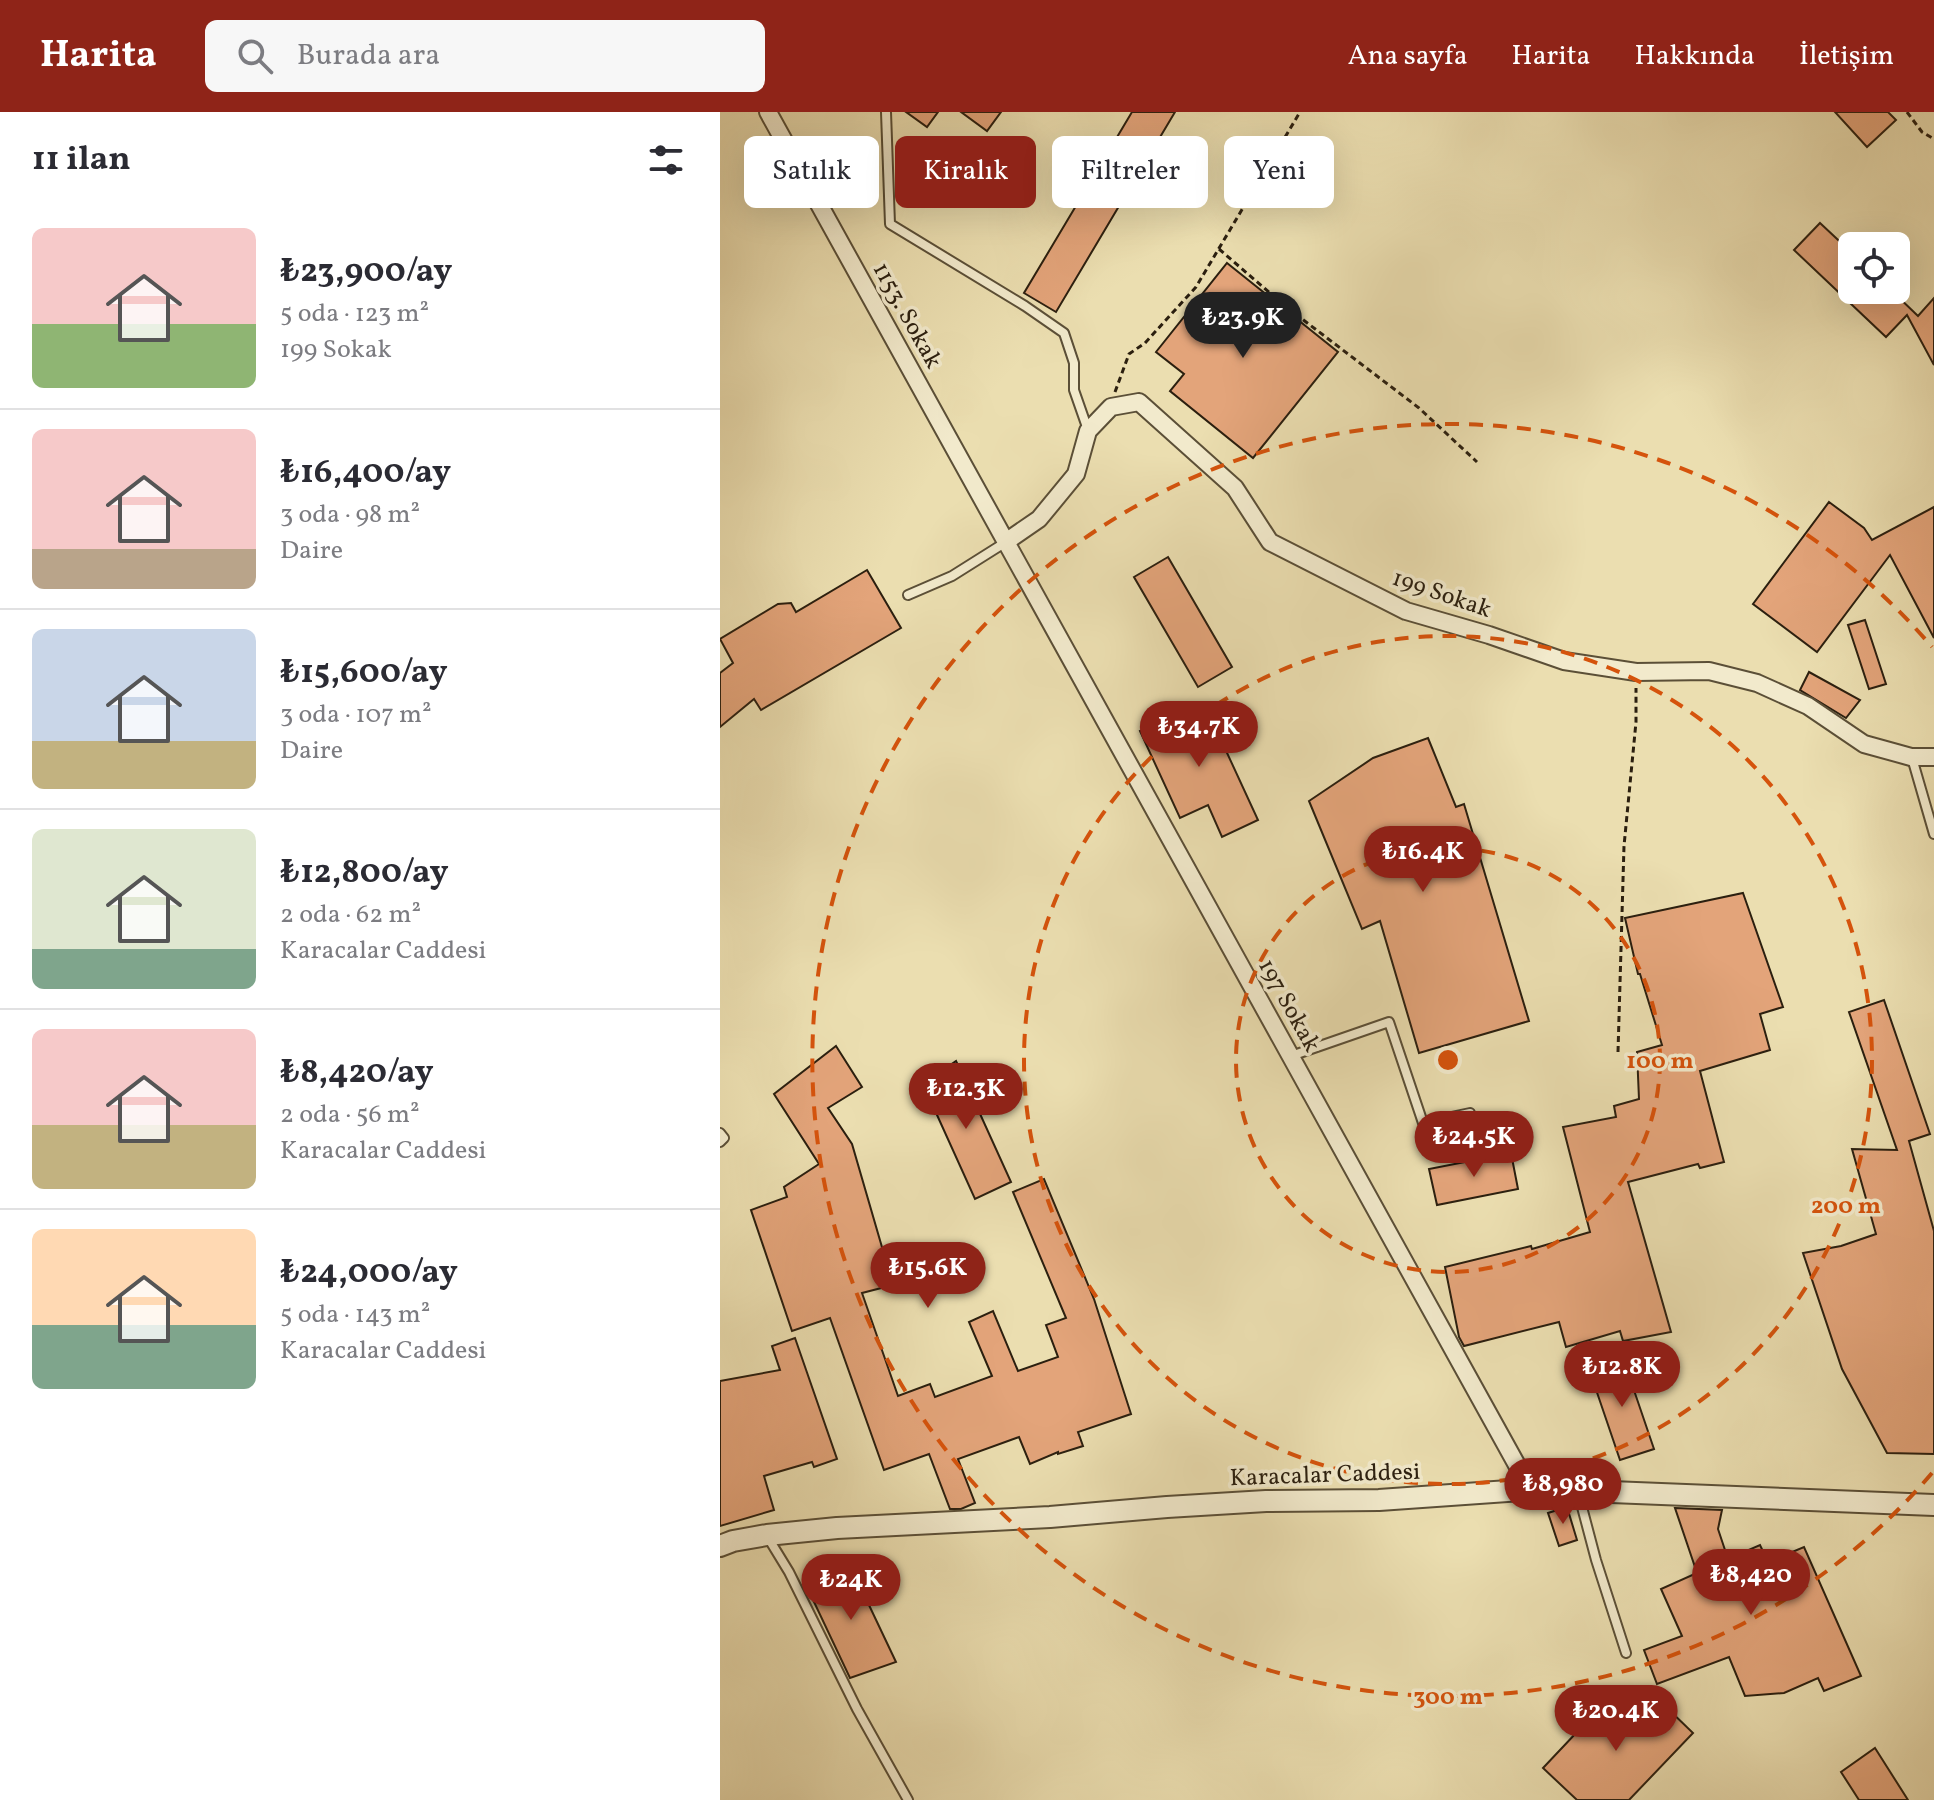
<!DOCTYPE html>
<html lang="tr">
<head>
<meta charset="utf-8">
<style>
	body { margin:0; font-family:Vollkorn,serif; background:#f7f7f7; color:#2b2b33; height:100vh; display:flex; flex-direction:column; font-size:30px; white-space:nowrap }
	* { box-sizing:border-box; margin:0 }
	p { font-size:26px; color:#7c7c81 }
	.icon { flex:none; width:44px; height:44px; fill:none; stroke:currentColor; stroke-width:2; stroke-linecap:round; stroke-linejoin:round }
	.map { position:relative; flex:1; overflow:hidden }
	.sheet { display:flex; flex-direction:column; background:#fff; width:720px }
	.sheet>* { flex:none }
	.top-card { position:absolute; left:24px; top:24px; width:760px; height:72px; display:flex; gap:16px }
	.controls { position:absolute; left:1118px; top:120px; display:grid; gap:16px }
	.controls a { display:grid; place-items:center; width:72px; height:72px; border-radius:12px; background:#fff; box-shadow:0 8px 32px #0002; font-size:40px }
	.price { position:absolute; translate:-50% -68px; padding:0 18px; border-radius:28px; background:#8f2418; color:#fff; font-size:26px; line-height:52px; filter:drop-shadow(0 2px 4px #0008) }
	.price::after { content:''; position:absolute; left:50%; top:48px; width:24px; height:18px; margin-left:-12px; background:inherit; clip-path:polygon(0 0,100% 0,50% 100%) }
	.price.on { background:#222; color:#fff }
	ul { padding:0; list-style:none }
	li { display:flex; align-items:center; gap:24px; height:200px; padding:0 32px }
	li+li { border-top:2px solid #e1e1e2 }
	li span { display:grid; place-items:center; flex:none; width:224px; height:160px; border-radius:12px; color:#555 }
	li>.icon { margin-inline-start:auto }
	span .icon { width:96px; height:96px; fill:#fffc; stroke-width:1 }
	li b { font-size:34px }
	h2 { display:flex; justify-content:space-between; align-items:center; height:96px; padding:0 32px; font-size:34px }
	.chip { padding:0 28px; border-radius:12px; background:#fff; box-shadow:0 8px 32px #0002; font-size:28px; line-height:72px }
	.chip.on { background:#8f2418; color:#fff }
	header { display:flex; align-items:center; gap:48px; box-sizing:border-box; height:112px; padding:0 40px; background:#8f2418; color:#fff }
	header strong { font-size:38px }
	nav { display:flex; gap:44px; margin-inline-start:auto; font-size:28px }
	.search { width:560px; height:72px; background:#f7f7f7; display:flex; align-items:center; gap:20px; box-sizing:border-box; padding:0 28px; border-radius:12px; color:#7c7c81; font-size:30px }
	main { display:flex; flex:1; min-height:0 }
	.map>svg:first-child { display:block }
	.building { fill:#e3a47a; stroke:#2b1f0f; stroke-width:2 }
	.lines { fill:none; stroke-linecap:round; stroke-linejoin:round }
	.service-casing { stroke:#5b4f37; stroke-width:12 }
	.minor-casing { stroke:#5b4f37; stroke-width:20 }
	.tertiary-casing { stroke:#5b4f37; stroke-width:24 }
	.path { stroke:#2b1f0f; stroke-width:3; stroke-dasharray:6 4; stroke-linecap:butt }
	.service { stroke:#f2eacc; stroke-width:8 }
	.minor { stroke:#f2eacc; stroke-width:16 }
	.tertiary { stroke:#f2eacc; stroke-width:20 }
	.ring { fill:none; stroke:#d5530c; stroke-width:4; stroke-dasharray:14 10 }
	.labels { text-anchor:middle; stroke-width:7; stroke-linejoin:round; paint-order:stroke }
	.street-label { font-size:24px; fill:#2b1f0f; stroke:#f2eacc }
	.centre { fill:#d5530c; stroke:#f2eacc; stroke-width:4 }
	.ring-label { font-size:24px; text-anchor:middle; font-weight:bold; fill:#d5530c; stroke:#f2eacc; stroke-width:7; stroke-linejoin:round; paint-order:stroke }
</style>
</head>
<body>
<header>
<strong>Harita</strong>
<div class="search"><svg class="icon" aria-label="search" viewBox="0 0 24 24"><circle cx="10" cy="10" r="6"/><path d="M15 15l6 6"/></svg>Burada ara</div>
<nav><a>Ana sayfa</a><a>Harita</a><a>Hakkında</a><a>İletişim</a></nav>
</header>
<main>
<section class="sheet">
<h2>11 ilan<svg class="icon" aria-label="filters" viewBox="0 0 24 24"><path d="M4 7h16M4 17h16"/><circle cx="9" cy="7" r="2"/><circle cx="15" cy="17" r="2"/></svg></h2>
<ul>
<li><span style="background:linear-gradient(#f6c9c9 60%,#8fb573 0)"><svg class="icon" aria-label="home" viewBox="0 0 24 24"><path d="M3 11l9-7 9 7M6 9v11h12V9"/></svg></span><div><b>₺23,900/ay</b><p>5 oda · 123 m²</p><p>199 Sokak</p></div></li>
<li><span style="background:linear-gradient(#f6c9c9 75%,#b9a48a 0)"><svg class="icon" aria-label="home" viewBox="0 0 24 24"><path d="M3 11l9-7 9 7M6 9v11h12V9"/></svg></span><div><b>₺16,400/ay</b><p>3 oda · 98 m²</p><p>Daire</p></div></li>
<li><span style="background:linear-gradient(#c9d6e8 70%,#c2b280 0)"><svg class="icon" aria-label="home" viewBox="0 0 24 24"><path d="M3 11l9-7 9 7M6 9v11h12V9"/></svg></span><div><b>₺15,600/ay</b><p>3 oda · 107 m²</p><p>Daire</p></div></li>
<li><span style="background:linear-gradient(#dfe7d0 75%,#7fa58c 0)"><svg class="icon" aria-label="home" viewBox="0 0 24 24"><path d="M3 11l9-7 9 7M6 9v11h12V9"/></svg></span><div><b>₺12,800/ay</b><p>2 oda · 62 m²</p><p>Karacalar Caddesi</p></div></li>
<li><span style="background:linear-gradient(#f6c9c9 60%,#c2b280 0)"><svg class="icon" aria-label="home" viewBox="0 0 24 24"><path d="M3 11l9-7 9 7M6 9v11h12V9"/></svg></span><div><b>₺8,420/ay</b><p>2 oda · 56 m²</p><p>Karacalar Caddesi</p></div></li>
<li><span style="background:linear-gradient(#ffd9b3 60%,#7fa58c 0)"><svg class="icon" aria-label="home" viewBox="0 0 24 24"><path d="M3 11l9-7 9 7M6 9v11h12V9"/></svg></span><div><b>₺24,000/ay</b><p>5 oda · 143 m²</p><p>Karacalar Caddesi</p></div></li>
</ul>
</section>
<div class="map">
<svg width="1214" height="1688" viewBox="0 0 1214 1688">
	<rect width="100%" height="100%" fill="#ebdeb0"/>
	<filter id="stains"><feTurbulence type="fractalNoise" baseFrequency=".0025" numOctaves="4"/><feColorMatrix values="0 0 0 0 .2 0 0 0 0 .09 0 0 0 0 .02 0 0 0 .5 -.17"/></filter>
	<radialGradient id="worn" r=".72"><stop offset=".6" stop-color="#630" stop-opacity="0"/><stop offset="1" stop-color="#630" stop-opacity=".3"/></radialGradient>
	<g class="building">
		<polygon points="186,0 218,0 207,15"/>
		<polygon points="241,0 281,0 267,19"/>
		<polygon points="412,0 455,0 336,200 304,181"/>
		<polygon points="1115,0 1168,0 1176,8 1147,35"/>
		<polygon points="1100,111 1132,141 1132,178 1171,178 1198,204 1214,186 1214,253 1187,203 1166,225 1074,138"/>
		<polygon points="507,151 618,240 533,346 450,279 464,262 436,240"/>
		<polygon points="1109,390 1144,416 1152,428 1214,395 1214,526 1170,443 1097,540 1033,492"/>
		<polygon points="448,445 512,555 478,575 414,465"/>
		<polygon points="147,458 181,516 41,598 34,587 0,615 0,561 13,551 0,527 58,492 71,491 76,500"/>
		<polygon points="1145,508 1166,572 1149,577 1128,513"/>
		<polygon points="1089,560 1140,588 1126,606 1080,578"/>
		<polygon points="484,591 538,708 502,725 488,693 460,706 420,619"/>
		<polygon points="708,626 736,695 744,692 809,909 699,941 660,809 642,817 589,689 653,646"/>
		<polygon points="1023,781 1063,895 1040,902 1050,938 980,959 1004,1050 980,1056 978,1052 908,1070 951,1220 903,1229 900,1219 846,1235 839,1210 744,1234 739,1225 725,1155 811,1134 812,1137 870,1120 843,1015 896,1005 894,994 919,987 917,940 942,933 920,862 918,862 905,806"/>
		<polygon points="1164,888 1210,1022 1189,1029 1214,1119 1214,1342 1167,1341 1122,1257 1083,1141 1121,1134 1156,1122 1132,1037 1177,1038 1129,900"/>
		<polygon points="116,934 142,975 108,996 132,1032 173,1173 142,1181 178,1284 210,1272 215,1285 272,1264 249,1210 273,1199 298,1259 338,1245 326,1213 346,1206 293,1080 324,1067 374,1187 411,1302 358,1320 363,1334 338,1342 338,1340 310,1352 299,1325 238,1347 255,1391 241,1397 230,1397 209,1342 164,1358 110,1206 72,1219 31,1098 67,1085 64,1075 99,1052 54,982"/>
		<polygon points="236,949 291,1070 255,1087 203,972"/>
		<polygon points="791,1041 798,1077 717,1093 709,1057"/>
		<polygon points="75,1226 117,1347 94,1355 92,1350 44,1364 54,1398 0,1414 0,1269 60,1258 52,1234"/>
		<polygon points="903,1246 934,1337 900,1348 869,1257"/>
		<polygon points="847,1395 857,1428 839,1434 828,1401"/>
		<polygon points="955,1396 1002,1398 998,1417 1008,1447 1040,1433 1048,1450 1084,1435 1141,1564 1104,1579 1098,1566 1064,1581 1025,1584 1009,1545 937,1572 924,1538 962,1524 941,1477 977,1461"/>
		<polygon points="130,1453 176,1550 130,1566 86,1473"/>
		<polygon points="891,1584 924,1616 945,1594 973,1621 909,1688 857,1688 823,1656"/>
		<polygon points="1155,1636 1188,1688 1139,1688 1121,1660"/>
	</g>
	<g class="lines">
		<defs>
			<g id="service">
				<polyline points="166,0 170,112 305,194 344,221 354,251 354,278 368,318"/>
				<polyline points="188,483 232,464 286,430"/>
				<polyline points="1192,646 1214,722"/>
				<polyline points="571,944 669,910 703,1011 750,1001"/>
				<polyline points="0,1021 4,1026 0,1030"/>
				<polyline points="858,1380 876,1448 906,1541"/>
				<polyline points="47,1424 69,1460 137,1597 188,1688"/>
			</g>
			<g id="minor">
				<polyline points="48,0 798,1355 816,1377"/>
				<polyline points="287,429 319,407 356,362 368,319 391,295 419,290 515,376 550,430 686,499 769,523 844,549 916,560 989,559 1037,571 1088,594 1144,632 1191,645 1214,645"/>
			</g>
			<polyline id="tertiary" points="0,1434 13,1429 47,1423 117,1416 330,1405 447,1395 546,1389 659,1388 816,1377 1214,1393"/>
		</defs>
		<use href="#service" class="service-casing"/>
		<use href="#minor" class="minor-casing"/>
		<use href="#tertiary" class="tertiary-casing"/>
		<g class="path">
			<polyline points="1187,0 1202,20 1214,27"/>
			<polyline points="499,137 565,194 699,296 757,350"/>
			<polyline points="395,280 409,242 425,231 476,175 580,0"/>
			<polyline points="898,940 904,734 916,610 916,576"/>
		</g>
		<use href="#service" class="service"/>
		<use href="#minor" class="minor"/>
		<use href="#tertiary" class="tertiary"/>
	</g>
	<g class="ring">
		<circle cx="728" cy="948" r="212"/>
		<circle cx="728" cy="948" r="424"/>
		<path d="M1212 1361A636 636 0 1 1 1212 535"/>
	</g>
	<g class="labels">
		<g class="street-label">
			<text transform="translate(188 203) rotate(61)" y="8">1153. Sokak</text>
			<text transform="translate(722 481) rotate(19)" y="8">199 Sokak</text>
			<text transform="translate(570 893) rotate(61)" y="8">197 Sokak</text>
			<text transform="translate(605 1362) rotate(-2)" y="8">Karacalar Caddesi</text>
		</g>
	</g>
	<circle cx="728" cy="948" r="12" class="centre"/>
	<g class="ring-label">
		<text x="940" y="956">100 m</text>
		<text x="1126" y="1101">200 m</text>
		<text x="728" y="1592">300 m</text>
	</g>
	<rect width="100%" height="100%" filter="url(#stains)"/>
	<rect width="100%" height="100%" fill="url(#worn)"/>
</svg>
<div class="controls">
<a><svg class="icon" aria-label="locate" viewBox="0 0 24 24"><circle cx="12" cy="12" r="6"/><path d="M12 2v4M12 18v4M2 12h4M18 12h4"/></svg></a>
</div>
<b class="price on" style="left:523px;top:248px">₺23.9K</b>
<b class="price" style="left:479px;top:657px">₺34.7K</b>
<b class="price" style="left:703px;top:782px">₺16.4K</b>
<b class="price" style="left:246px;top:1019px">₺12.3K</b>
<b class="price" style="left:754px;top:1067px">₺24.5K</b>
<b class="price" style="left:208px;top:1198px">₺15.6K</b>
<b class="price" style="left:902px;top:1297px">₺12.8K</b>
<b class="price" style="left:843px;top:1414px">₺8,980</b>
<b class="price" style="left:1031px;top:1505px">₺8,420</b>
<b class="price" style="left:131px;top:1510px">₺24K</b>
<b class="price" style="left:896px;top:1641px">₺20.4K</b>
<div class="top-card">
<a class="chip">Satılık</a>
<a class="chip on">Kiralık</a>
<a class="chip">Filtreler</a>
<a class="chip">Yeni</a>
</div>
</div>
</main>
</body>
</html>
